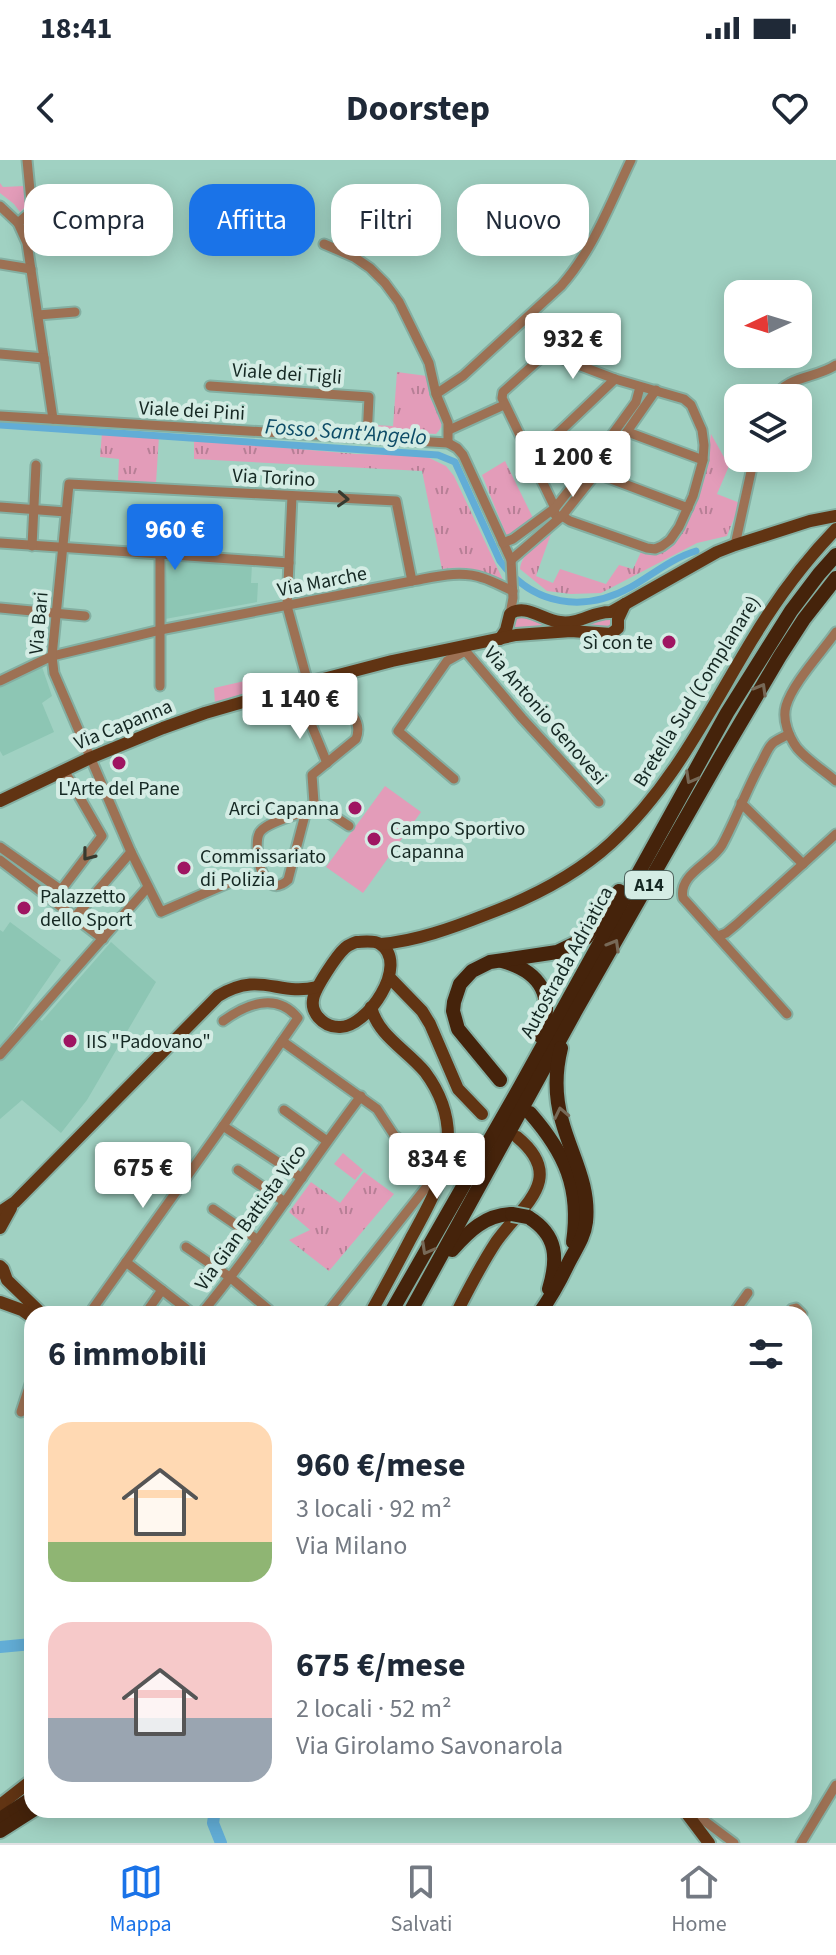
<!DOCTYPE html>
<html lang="it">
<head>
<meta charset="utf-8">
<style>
	body { margin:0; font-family:"Source Sans 3",sans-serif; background:#f2f2f3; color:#1f2937; height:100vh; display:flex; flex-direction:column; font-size:30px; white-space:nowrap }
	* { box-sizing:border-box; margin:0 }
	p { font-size:26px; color:#747a83 }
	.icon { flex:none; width:44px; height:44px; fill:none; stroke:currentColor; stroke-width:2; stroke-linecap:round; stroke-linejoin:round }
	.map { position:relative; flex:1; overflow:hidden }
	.side { position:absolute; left:24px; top:1146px; width:788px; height:512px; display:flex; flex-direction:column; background:#fff; border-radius:24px; box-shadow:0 4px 20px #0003 }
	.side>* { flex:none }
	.guide { position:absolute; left:24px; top:24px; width:788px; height:72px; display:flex; gap:16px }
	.needle { width:52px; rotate:266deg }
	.buttons { position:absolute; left:724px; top:120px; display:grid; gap:16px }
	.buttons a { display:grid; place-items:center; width:88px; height:88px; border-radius:16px; background:#fff; box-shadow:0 4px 20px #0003; font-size:40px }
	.price { position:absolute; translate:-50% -68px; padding:0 18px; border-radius:8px; background:#fff; color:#222; font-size:26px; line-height:52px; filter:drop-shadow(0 2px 4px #0008) }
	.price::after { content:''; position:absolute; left:50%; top:48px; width:24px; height:18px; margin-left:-12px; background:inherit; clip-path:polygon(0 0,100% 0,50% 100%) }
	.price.selected { background:#1a73e8; color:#fff }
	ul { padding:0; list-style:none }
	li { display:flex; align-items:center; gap:24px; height:200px; padding:0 24px }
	li span { display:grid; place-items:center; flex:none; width:224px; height:160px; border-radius:24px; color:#555 }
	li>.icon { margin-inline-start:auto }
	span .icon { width:96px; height:96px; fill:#fffc; stroke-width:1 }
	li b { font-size:34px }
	h2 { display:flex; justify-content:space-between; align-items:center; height:96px; padding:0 24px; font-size:34px }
	.tag { padding:0 28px; border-radius:24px; background:#fff; box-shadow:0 4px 20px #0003; font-size:28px; line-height:72px }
	.tag.selected { background:#1a73e8; color:#fff }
	.status { display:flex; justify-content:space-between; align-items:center; height:56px; padding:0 40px; background:#fff; direction:ltr }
	.status svg { height:22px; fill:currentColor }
	header { display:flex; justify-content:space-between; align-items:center; height:104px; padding:0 24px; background:#fff; font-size:36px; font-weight:700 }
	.tabs { display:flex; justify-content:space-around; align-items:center; height:112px; border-top:2px solid #e0e1e3; background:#fff; font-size:22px; color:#747a83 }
	.tabs a { display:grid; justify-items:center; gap:4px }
	.tabs .selected { color:#1a73e8 }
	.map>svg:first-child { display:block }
	.built { fill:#8dc6b4 }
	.grass { fill:#e39cb9 }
	.park { fill:url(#park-tufts) }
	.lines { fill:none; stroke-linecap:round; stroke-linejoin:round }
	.canal { stroke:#62add6; stroke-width:7 }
	.river { stroke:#62add6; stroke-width:12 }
	.minor-casing { stroke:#84afa2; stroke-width:13 }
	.major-casing { stroke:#84afa2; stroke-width:16 }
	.highway-casing { stroke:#84afa2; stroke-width:18 }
	.minor { stroke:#9d7154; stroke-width:9 }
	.major { stroke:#613413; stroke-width:12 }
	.highway { stroke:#45230b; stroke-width:14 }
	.highway-bridge-casing { stroke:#84afa2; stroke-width:18; stroke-linecap:butt }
	.highway-bridge { stroke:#45230b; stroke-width:14 }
	.oneway { stroke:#373a2f }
	.oneway2 { stroke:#776957 }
	.poi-dot { fill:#9f1562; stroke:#d4ece4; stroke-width:3 }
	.labels { text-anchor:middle; stroke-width:8; stroke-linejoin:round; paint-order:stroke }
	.shield { fill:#d4ece4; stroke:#4e635d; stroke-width:2 }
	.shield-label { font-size:18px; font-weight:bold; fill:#152823 }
	.street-label { font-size:20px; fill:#152823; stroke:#d4ece4 }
	.poi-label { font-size:20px; fill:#152823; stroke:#d4ece4; text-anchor:start }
	.water-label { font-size:22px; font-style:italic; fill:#0d4c67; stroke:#d4ece4 }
</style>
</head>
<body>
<div class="status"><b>18:41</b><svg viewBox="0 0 49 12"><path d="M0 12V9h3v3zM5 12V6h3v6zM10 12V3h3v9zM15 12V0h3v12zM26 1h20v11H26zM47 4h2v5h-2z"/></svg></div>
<header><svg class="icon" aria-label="back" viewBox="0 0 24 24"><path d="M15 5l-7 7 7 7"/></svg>Doorstep<svg class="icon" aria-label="heart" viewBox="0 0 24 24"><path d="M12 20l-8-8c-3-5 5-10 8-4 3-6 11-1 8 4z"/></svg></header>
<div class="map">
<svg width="836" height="1683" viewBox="0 0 836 1683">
	<defs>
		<pattern id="park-tufts" width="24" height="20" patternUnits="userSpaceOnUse" patternTransform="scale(2)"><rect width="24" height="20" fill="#e39cb9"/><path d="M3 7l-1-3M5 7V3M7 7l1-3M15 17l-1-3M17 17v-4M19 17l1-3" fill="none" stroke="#b77f96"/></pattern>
	</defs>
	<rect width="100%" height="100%" fill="#a0d1c2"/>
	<g class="built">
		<polygon points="167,400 252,404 251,423 258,423 257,442 165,459"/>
		<polygon points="41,504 52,536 42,543 54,572 3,596 0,591 0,524"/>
		<polygon points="10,762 61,800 0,888 0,770 3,772"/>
		<polygon points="111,782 156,822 87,940 61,973 22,940 0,959 0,902 38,858 42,861"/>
	</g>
	<g class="grass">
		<polygon points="520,453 544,461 614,455 613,470 517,472 510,464"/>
		<polygon points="385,626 421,652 363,733 326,707"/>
		<polygon points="343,993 363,1010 355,1020 334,1004"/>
	</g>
	<g class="park">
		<polygon points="0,23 3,27 24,26 25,47 20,52 14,44 0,33"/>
		<path d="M397,212L427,216C428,223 428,230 430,237C435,251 450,261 436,274L371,270L373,265L393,266Z"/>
		<polygon points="102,273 159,276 156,323 118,321 119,299 100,297"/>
		<path d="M711,274L729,306L717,334L740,343L727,376L697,383L601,433L571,434L547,431L520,409C522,392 540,380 553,368L536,416L553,423L560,409L606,424L619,405L633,409L641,392C645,393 649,395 654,395C691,393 707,303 711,274Z"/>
		<path d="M194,280L356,294L425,296L446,306L454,316L504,422C480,410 469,405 442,409L422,311L194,299Z"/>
		<polygon points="505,301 533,358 507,377 482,315"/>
		<polygon points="249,520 251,535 215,544 214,528"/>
		<polygon points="364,1012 394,1034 329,1111 289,1080 310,1070 289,1052 311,1022 340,1043"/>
	</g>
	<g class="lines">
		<path class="canal" d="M0,265L438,295L455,302L500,401C533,446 584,453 631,427C652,415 672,398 696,391"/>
		<g class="river">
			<polyline points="0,1487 32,1484"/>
			<polyline points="215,1650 213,1663 221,1683"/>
		</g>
		<defs>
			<g id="minor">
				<polyline points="0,46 18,63 27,83 53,259"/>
				<polyline points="32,51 67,47"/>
				<polyline points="18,63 32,51 27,0"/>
				<polyline points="324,84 354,97 370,108 385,123 399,142 429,203 436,234 448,263 448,283"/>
				<polyline points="0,104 31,109"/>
				<polyline points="38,155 75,152"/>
				<polyline points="0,194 44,198"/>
				<polygon points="547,195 552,195 615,219 684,239 691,245 702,270 704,285 703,300 693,336 679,367 670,380 662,386 655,389 647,388 570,361 562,356 556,356 554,353 555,348 502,238 503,232 542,197"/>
				<polyline points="210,226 369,237 367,278"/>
				<path d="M436,234L463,216L561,126C593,90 610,44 631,0"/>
				<path d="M774,238C788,215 815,219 836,205"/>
				<polyline points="0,256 448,283 457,288 463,295 511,400 513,438 510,454"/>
				<polyline points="449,270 504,245"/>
				<polyline points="633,274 703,300"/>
				<polyline points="531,299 615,219"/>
				<polyline points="603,316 688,348"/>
				<polyline points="292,336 287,446 308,523"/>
				<polyline points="0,347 66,352"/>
				<polyline points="0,383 289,403"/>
				<polyline points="503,383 513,379 555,348 601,290 636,242 640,227"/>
				<polyline points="735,385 754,298"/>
				<polyline points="32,386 36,305"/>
				<polyline points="511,400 562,356 610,296 656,230"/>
				<polyline points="0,448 85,456"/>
				<path d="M836,472C822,492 792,524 786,546C782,560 789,577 797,588C808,601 823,610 836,621"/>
				<polyline points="462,487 522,558 599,642"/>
				<path d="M0,521L52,496L160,470L412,421C435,417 460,410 483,418C493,421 503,427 513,431"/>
				<polyline points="302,525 304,547 327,603"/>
				<polyline points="160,526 160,395"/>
				<path d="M304,547L330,537C345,548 364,558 356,579L312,615L314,643L349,666"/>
				<polyline points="454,619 398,571 447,501 465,491"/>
				<polyline points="741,643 803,704"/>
				<path d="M306,651C295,655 266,663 260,672C252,683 261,744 288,720L306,651L314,643"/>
				<polyline points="0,687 61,730 102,676 64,610"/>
				<polyline points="0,700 103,779"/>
				<polyline points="233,721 161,752 131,692 54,513 52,496 69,324 396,341 412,421"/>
				<polyline points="75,757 131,692"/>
				<polyline points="718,776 726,773 737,764 836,674"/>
				<path d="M787,854L683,738C678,714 712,703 722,685C736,659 746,631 760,605C764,599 767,588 773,583C777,580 784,577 789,574"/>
				<polyline points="282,881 377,949 394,975 436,1009 436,1013 428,1025 326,1154"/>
				<polyline points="0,895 148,727"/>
				<polyline points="284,950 327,981"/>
				<polyline points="223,966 302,1018"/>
				<polyline points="238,1010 285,1042"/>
				<polyline points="213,1049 258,1080"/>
				<polyline points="186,1087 231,1118 269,1150 266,1154"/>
				<polyline points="126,1102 193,1154"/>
				<path d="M89,1154L223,966L298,858C276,831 245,845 223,861"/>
				<polyline points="145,1154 162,1130"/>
				<path d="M201,1154C259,1084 306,1008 361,936"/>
				<polyline points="733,1154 748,1133"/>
				<polyline points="788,1154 792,1149 796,1148 802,1154"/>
				<polyline points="21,1252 32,1218"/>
				<polyline points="685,1650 694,1653 734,1683"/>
				<polyline points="801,1683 836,1625"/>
			</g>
			<g id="major">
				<path d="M500,479L506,470L510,454C525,443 543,460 560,462C579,465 593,451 611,452L717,392L735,385L810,361L836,356"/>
				<polyline points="0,641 90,598 163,568 205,553 308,523 392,501 516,475 571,471 611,474 618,468 618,459 625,444"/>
				<path d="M356,782C363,782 374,780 380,784C411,804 366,869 339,867C331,867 324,864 318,857C314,852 312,846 313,840C314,829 337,795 345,788C348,785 352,784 356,782Z"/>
				<path d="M381,784C416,781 452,768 485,755C531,738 575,716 611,683C673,626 709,551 752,480C776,440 804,402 836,369"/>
				<polyline points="390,818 422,851 430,864 458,929 482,954"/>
				<path d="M0,1052L15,1042L218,836C261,810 278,837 317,827"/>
				<polyline points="0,1068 11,1048"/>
				<polyline points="0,1106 3,1109 7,1120 42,1154"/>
				<polyline points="0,1142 22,1150 32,1157"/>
				<path d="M370,1154C384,1129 398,1103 411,1078C442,1022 469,971 425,912C407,890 378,876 371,847"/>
				<path d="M456,1154C468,1130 481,1105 496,1082C521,1046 568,1019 517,977"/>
				<polyline points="0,1645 32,1620"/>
				<polyline points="684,1650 709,1683"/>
			</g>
			<g id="highway">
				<path d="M502,801C542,812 555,837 540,876"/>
				<polyline points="500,920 458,869 453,851 454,842 460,824 472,811 490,802 557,792 586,778 619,731"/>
				<path d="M530,953C565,993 581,1028 573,1082"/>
				<path d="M528,1057C558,1075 558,1099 549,1129"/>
				<path d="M452,1090C469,1071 485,1055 512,1054"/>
				<polyline points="390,1154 521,925 727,553 791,451 819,414 836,395"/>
				<polyline points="409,1154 575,852 721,596 780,496 804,459 836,418"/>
				<path d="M539,1154C551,1137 558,1125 567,1106C574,1091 584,1079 586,1062C590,1024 571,995 562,961C555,937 555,912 561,888"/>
				<polyline points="0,1659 32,1638"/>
				<polyline points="0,1671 33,1650"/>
			</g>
		</defs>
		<use href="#minor" class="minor-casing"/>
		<use href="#major" class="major-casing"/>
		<use href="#highway" class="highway-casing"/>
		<use href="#minor" class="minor"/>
		<use href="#major" class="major"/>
		<use href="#highway" class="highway"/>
		<defs>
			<polyline id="highway-bridge" points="512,1054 528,1057"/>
		</defs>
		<use href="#highway-bridge" class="highway-bridge-casing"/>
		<use href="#highway-bridge" class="highway-bridge"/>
	</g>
	<defs><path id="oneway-chevron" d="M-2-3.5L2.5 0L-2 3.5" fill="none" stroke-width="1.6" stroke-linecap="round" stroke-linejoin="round" transform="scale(2)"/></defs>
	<g class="oneway">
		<use href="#oneway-chevron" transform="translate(343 339) rotate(3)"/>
		<use href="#oneway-chevron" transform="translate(88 695) rotate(128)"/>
	</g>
	<g class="oneway2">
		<use href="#oneway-chevron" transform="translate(761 529) rotate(-60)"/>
		<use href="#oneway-chevron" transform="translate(691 618) rotate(119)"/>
		<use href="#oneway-chevron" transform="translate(614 785) rotate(-60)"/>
		<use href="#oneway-chevron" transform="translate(561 953) rotate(-102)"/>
		<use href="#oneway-chevron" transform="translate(427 1089) rotate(119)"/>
	</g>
	<g class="poi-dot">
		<circle cx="669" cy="482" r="8"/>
		<circle cx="119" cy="603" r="8"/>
		<circle cx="355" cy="648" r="8"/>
		<circle cx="374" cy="679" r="8"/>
		<circle cx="184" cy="708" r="8"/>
		<circle cx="24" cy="748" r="8"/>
		<circle cx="70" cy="881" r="8"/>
	</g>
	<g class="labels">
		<rect class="shield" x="625" y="711" width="48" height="28" rx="6"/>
		<g class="shield-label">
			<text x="649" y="731">A14</text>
		</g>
		<g class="street-label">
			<text transform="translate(287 213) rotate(4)" y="7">Viale dei Tigli</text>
			<text transform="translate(192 250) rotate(3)" y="7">Viale dei Pini</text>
			<text transform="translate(274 317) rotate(3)" y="7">Via Torino</text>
			<text transform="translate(322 421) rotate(-11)" y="7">Via Marche</text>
			<text transform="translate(38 463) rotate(-85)" y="7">Via Bari</text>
			<text transform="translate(696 531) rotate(-58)" y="7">Bretella Sud (Complanare)</text>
			<text transform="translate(546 555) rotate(49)" y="7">Via Antonio Genovesi</text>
			<text transform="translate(123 564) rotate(-22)" y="7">Via Capanna</text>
			<text transform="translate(566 802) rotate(-61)" y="7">Autostrada Adriatica</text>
			<text transform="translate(250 1057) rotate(-54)" y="7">Via Gian Battista Vico</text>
		</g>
		<g class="poi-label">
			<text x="653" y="489" text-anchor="end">Sì con te</text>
			<text x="119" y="635" text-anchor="middle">L'Arte del Pane</text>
			<text x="339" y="655" text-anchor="end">Arci Capanna</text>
			<text x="390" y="675">Campo Sportivo<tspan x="390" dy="23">Capanna</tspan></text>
			<text x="200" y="703">Commissariato<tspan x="200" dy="23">di Polizia</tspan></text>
			<text x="40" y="743">Palazzetto<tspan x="40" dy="23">dello Sport</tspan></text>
			<text x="86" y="888">IIS "Padovano"</text>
		</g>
		<g class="water-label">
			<text transform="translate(346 271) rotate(4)" y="8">Fosso Sant'Angelo</text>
		</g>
	</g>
</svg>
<div class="buttons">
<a><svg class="needle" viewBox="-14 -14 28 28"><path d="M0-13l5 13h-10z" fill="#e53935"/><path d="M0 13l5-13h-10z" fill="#747a83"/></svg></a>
<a><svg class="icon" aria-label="layers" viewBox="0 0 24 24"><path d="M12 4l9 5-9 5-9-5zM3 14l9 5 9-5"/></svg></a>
</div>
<b class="price" style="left:573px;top:221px">932 €</b>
<b class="price" style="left:573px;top:339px">1 200 €</b>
<b class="price selected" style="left:175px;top:412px">960 €</b>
<b class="price" style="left:300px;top:581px">1 140 €</b>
<b class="price" style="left:437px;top:1041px">834 €</b>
<b class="price" style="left:143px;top:1050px">675 €</b>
<div class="guide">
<a class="tag">Compra</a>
<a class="tag selected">Affitta</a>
<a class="tag">Filtri</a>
<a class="tag">Nuovo</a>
</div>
<section class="side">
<h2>6 immobili<svg class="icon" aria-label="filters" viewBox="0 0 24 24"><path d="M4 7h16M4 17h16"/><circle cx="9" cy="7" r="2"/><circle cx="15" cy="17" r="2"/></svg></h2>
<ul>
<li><span style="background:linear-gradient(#ffd9b3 75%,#8fb573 0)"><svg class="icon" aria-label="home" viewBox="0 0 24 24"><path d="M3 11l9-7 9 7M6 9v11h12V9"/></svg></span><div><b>960 €/mese</b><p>3 locali · 92 m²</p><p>Via Milano</p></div></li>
<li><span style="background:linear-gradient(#f6c9c9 60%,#9aa5b1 0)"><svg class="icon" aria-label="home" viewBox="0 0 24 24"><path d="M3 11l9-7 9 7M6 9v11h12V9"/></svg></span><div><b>675 €/mese</b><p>2 locali · 52 m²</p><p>Via Girolamo Savonarola</p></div></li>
</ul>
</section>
</div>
<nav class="tabs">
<a class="selected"><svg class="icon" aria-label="map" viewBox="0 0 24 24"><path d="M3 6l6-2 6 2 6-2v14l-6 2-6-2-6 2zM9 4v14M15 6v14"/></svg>Mappa</a>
<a><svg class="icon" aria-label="saved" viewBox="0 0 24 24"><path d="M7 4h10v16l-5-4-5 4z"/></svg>Salvati</a>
<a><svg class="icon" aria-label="home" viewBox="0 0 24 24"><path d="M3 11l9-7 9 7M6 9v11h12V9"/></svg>Home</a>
</nav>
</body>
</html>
